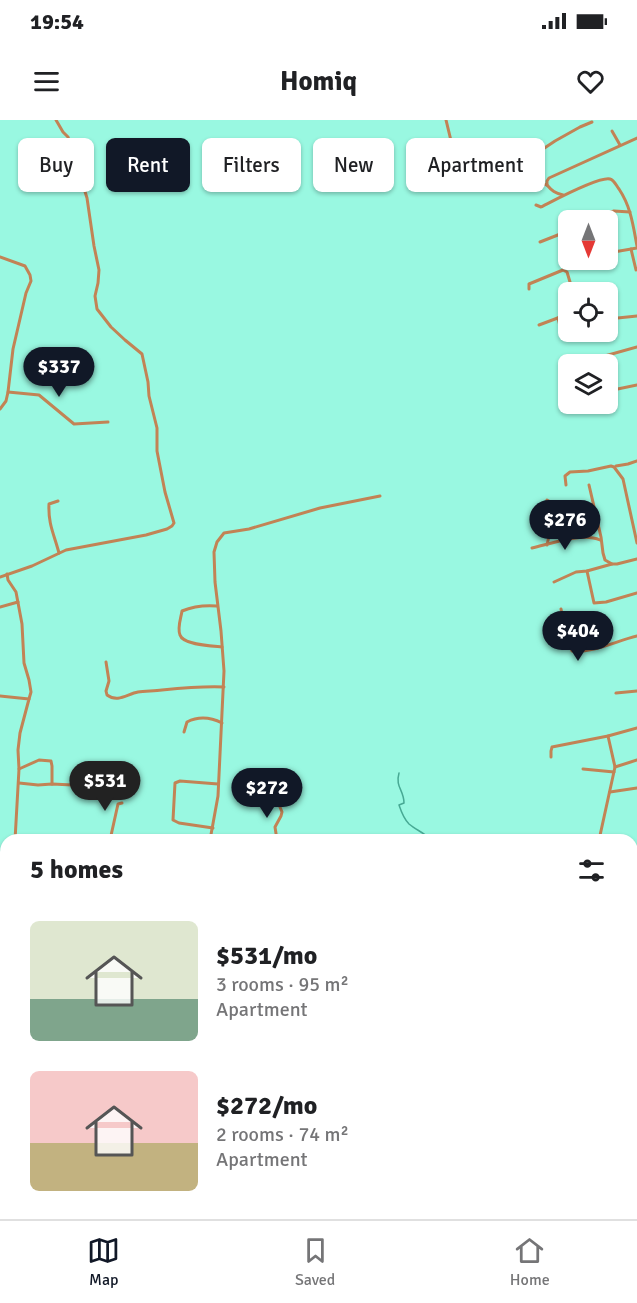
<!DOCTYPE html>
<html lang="en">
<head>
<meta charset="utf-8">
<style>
	body { margin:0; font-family:Signika,sans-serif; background:#f2f2f2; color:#202124; height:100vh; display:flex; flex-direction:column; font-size:22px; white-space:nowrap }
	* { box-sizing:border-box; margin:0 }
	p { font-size:20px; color:#757577 }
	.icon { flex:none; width:33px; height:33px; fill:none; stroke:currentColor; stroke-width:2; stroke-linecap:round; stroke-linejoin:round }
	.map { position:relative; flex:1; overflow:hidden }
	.sheet { position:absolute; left:0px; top:714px; width:638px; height:386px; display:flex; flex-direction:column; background:#fff; border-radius:18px 18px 0 0; box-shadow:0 2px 4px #0004 }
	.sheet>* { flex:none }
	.top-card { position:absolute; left:18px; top:18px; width:602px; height:54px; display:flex; gap:12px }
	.needle { width:39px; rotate:180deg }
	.fabs { position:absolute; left:558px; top:90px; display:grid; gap:12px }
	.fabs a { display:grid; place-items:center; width:60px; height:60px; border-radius:9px; background:#fff; box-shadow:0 2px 4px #0004; font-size:30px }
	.price { position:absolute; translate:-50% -51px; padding:0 14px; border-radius:21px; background:#111827; color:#fff; font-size:20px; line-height:39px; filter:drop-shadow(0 2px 3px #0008) }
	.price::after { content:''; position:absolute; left:50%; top:36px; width:18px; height:14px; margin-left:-9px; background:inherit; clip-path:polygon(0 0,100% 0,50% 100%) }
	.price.active { background:#222; color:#fff }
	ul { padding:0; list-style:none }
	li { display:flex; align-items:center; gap:18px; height:150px; padding:0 30px }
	li span { display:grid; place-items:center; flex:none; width:168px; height:120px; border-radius:9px; color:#555 }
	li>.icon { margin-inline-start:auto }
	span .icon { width:72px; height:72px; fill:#fffc; stroke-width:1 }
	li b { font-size:26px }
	h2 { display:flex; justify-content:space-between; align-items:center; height:72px; padding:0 30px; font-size:26px }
	.pill { padding:0 21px; border-radius:9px; background:#fff; box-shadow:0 2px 4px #0004; font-size:21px; line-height:54px }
	.pill.active { background:#111827; color:#fff }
	.status { display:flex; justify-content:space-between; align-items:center; height:42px; padding:0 30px; background:#fff; direction:ltr }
	.status svg { height:16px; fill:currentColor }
	header { display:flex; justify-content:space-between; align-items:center; height:78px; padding:0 30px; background:#fff; font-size:27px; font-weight:700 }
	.tabs { display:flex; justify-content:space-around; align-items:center; height:84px; border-top:2px solid #e0e0e0; background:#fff; font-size:16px; color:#757577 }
	.tabs a { display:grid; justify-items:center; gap:3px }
	.tabs .active { color:#111827 }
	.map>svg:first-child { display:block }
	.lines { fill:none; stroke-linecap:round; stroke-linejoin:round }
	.stream { stroke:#47a994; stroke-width:1.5 }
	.minor { stroke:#c28355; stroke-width:3 }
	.primary { stroke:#744928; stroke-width:5 }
</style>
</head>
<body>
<div class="status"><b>19:54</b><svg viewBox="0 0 49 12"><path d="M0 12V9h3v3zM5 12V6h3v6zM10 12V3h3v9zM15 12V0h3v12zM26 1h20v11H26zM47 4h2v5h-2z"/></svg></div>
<header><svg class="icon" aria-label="menu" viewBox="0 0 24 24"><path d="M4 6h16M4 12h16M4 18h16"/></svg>Homiq<svg class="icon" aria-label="heart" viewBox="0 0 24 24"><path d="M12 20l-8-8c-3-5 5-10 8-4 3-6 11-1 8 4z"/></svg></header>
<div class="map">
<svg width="637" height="1099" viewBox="0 0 637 1099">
	<rect width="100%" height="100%" fill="#99f8e1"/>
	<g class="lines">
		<g class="stream">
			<path d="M399,653C395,667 404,670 404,683L399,685C401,691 405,700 409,704C416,710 425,713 431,720"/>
			<polyline points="460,1094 462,1099"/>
		</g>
		<g class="minor">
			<polyline points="446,0 453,29 458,44 504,55 523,58 547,65"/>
			<polyline points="612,11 620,25"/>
			<polyline points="523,58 520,51 528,39 555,21 580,7 592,2"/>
			<path d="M563,75C555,73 552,71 547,65V61L549,58L637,18"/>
			<path d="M536,85L541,87C553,81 599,56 610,59C614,60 616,65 619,69C631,87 633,105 637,126"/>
			<polyline points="591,100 614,91 630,92"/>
			<polyline points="540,122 568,111"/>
			<polyline points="631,129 636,150 637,149"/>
			<polyline points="608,133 637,128"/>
			<polyline points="0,137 25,146 30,155 31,161 26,173 13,229 8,272 6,281 0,289"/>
			<polyline points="529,169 529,164 563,150 567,152 573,172"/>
			<polyline points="558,198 561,210 565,212 568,210"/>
			<polyline points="608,199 637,196"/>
			<polyline points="539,205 563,196 568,195"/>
			<polyline points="565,252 566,245 569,242 594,239 637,227"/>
			<polyline points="608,271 637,265"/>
			<polyline points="8,272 39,275 74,304 108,302"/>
			<polyline points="616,346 628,344 637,341"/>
			<polyline points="566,365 565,356 570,352 588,351 611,346 614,347 623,359 637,423"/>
			<polyline points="589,365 601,417 603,433 605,440 612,444"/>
			<polyline points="547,380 554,384 555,389 547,425"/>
			<path d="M58,381L49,384C48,404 54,414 59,433"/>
			<path d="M532,428C550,424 582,412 600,420"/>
			<polyline points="587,451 594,483 606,482 637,473"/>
			<polyline points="7,454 8,460 16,472 22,504 24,543 29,560 31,572 29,579"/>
			<polyline points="0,457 32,446 66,430 146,415 167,409 172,406 174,403 165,372 157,331 157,308 149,276 148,262 142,234 125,220 111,207 97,189 95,176 98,163 99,150 94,126 87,78 68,17 63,12 56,0"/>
			<polyline points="554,462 576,452 587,451 612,444 617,444 637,439"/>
			<path d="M217,486C205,485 194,486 182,491C181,498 177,508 180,515C183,525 212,526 222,527"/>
			<polyline points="0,487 18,482"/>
			<path d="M561,489L567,520L572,531C593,533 616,521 637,516"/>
			<path d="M106,542L109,561L106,571L107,575C118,583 127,574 138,572C145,571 154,571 162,570C182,568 203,566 224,567"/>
			<polyline points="616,573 637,571"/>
			<polyline points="0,576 29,579 20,613 18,630 19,649 15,720"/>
			<path d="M184,612L187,602C199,596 210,597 222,603"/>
			<polyline points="551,637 551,631 552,627 608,616 637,608"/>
			<polyline points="615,647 637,640"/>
			<polyline points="19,649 39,640 51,641 52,646 52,664"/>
			<polyline points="583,649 614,652"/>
			<polyline points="19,663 38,665 52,664 93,666"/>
			<polyline points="610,672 637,668"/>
			<polyline points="275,675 282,692 281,696 275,707 277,720"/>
			<polyline points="213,708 179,703 173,700 175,663 180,661 218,664"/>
			<polyline points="110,720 118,684 122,683"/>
			<polyline points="210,720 218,676 224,551 221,511 215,462 214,432 217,422 224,413 249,409 320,388 380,376"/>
			<polyline points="599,720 615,647 608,616"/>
			<path d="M4,879C5,865 2,851 1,836C1,823 4,811 6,798"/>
			<polyline points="0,918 6,919"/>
			<polyline points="0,987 6,988"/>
			<polyline points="632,1035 637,1035"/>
			<polyline points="0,1042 5,1020"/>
			<polyline points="0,1074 6,1077"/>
			<polyline points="46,1094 61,1099"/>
			<polyline points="396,1094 397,1099"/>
			<polyline points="564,1094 572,1094"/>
			<polyline points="4,1099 4,1095"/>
			<polyline points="32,1099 33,1094"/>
			<polyline points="125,1099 125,1094"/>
			<polyline points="210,1099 220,1094"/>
		</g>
		<g class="primary">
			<polyline points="0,880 6,881"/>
			<polyline points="632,982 637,983"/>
		</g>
	</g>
</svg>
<div class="fabs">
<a><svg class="needle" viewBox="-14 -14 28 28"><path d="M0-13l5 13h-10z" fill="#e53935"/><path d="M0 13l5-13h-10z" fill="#757577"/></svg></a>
<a><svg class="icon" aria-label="locate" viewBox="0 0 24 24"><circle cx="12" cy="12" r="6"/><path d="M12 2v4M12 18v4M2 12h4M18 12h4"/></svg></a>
<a><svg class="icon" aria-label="layers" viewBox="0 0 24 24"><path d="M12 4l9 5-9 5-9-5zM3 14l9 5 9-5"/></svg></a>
</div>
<b class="price" style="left:59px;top:278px">$337</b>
<b class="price" style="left:565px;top:431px">$276</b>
<b class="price" style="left:578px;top:542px">$404</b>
<b class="price active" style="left:105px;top:692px">$531</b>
<b class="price" style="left:267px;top:699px">$272</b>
<div class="top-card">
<a class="pill">Buy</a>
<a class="pill active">Rent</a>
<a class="pill">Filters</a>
<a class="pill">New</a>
<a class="pill">Apartment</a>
</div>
<section class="sheet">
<h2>5 homes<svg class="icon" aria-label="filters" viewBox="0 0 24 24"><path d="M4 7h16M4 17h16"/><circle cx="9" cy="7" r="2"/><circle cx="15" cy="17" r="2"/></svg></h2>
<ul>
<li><span style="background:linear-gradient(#dfe7d0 65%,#7fa58c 0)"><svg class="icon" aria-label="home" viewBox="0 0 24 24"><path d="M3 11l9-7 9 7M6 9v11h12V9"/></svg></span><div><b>$531/mo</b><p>3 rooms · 95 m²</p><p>Apartment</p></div></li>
<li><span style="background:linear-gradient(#f6c9c9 60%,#c2b280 0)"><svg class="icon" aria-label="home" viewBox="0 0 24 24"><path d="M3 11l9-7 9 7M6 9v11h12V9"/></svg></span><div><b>$272/mo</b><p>2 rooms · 74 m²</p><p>Apartment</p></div></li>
</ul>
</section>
</div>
<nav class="tabs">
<a class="active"><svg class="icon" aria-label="map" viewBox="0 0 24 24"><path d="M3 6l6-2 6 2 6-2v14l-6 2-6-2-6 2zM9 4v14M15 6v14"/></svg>Map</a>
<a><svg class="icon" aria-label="saved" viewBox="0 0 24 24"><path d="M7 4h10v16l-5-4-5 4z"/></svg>Saved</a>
<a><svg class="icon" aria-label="home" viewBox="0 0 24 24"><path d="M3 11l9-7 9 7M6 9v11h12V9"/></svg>Home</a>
</nav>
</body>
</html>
